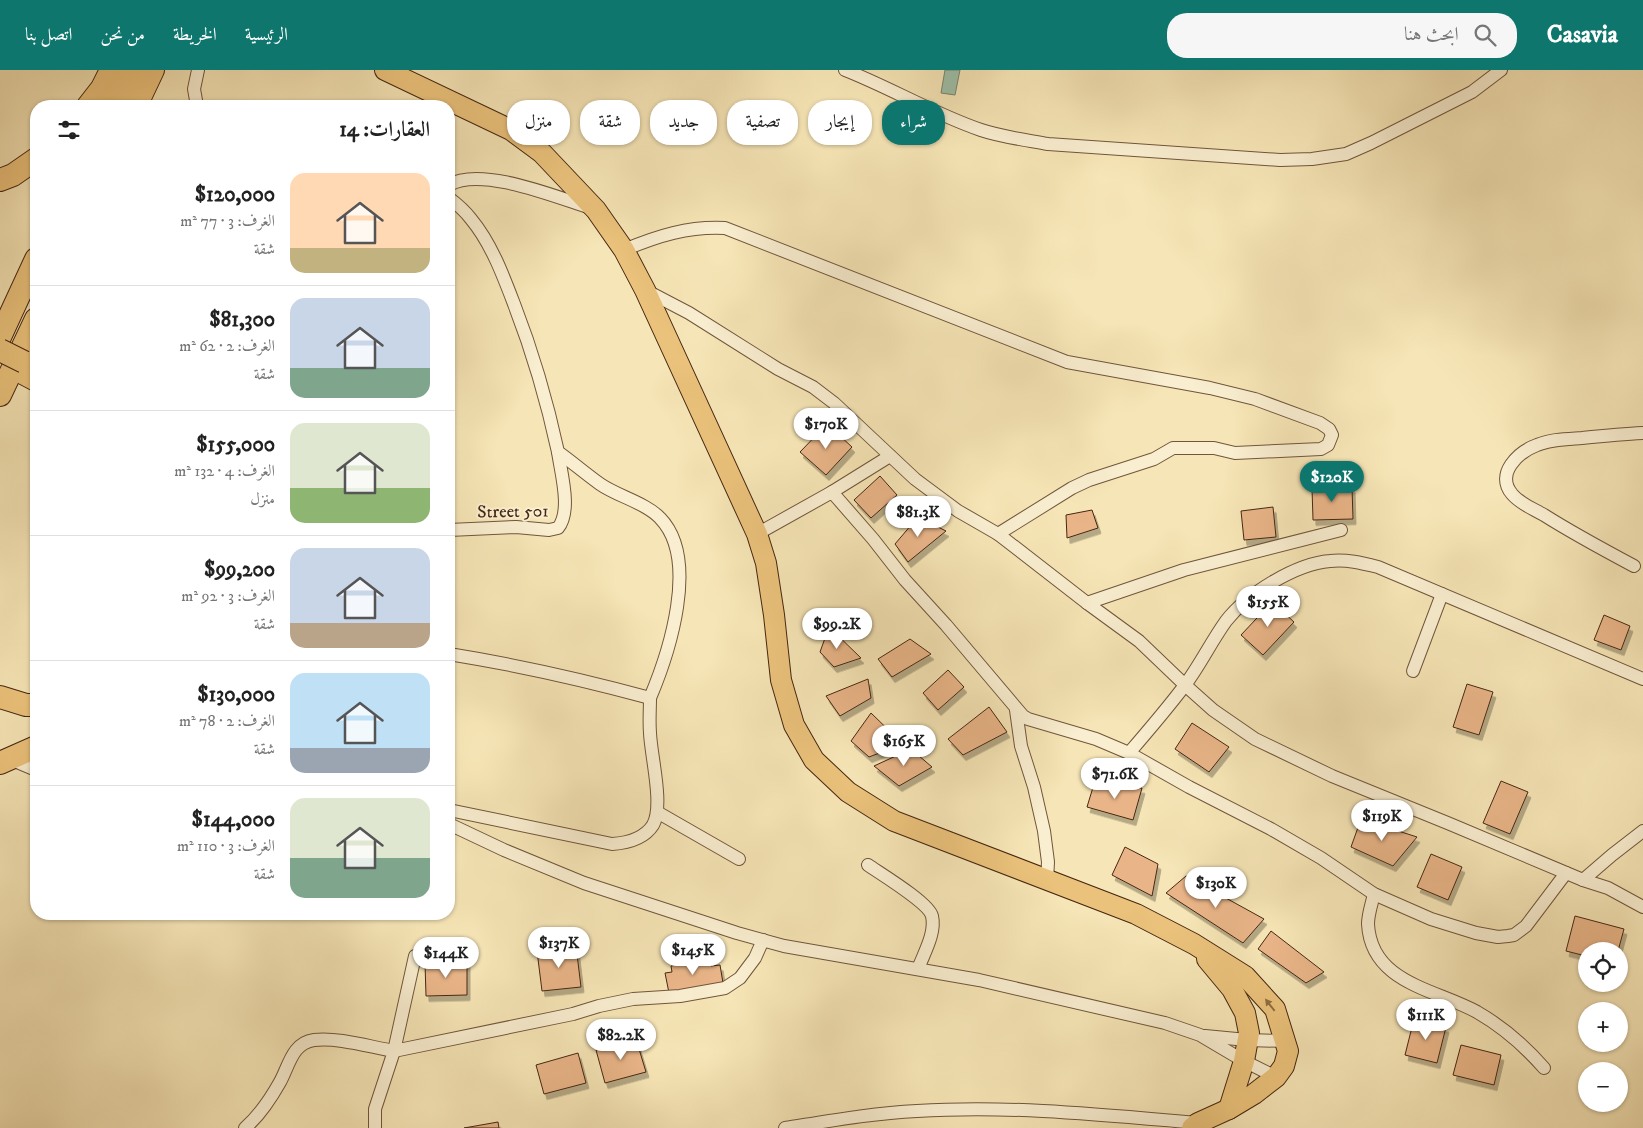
<!DOCTYPE html>
<html lang="ar">
<head>
<meta charset="utf-8">
<style>
	body { margin:0; font-family:"IM FELL DW Pica",Amiri,serif; background:#f6f6f6; color:#222; direction:rtl; height:100vh; display:flex; flex-direction:column; font-size:19px; white-space:nowrap }
	* { box-sizing:border-box; margin:0 }
	p { font-size:16px; color:#767676 }
	.icon { flex:none; width:28px; height:28px; fill:none; stroke:currentColor; stroke-width:2; stroke-linecap:round; stroke-linejoin:round }
	.map { position:relative; flex:1; overflow:hidden; direction:ltr }
	.drawer { position:absolute; left:30px; top:30px; width:425px; height:820px; display:flex; flex-direction:column; background:#fff; border-radius:20px; box-shadow:0 1px 4px #0004; direction:rtl }
	.drawer>* { flex:none }
	.top-card { position:absolute; left:470px; top:30px; width:475px; height:45px; direction:rtl; display:flex; gap:10px }
	.tools { position:absolute; left:1578px; top:872px; display:grid; gap:10px }
	.tools a { display:grid; place-items:center; width:50px; height:50px; border-radius:50%; background:#fff; box-shadow:0 1px 4px #0004; font-size:25px }
	.price { position:absolute; translate:-50% -42px; padding:0 11px; border-radius:18px; background:#fff; color:#222; font-size:16px; line-height:32px; filter:drop-shadow(0 1px 2px #0008) }
	.price::after { content:''; position:absolute; left:50%; top:30px; width:15px; height:11px; margin-left:-8px; background:inherit; clip-path:polygon(0 0,100% 0,50% 100%) }
	.price.selected { background:#0f766e; color:#fff }
	ul { padding:0; list-style:none }
	li { display:flex; align-items:center; gap:15px; height:125px; padding:0 25px }
	li+li { border-top:1px solid #e0e0e0 }
	li span { display:grid; place-items:center; flex:none; width:140px; height:100px; border-radius:15px; color:#555 }
	li>.icon { margin-inline-start:auto }
	span .icon { width:60px; height:60px; fill:#fffc; stroke-width:1 }
	li b { font-size:21px }
	h2 { display:flex; justify-content:space-between; align-items:center; height:60px; padding:0 25px; font-size:21px }
	.chip { padding:0 18px; border-radius:20px; background:#fff; box-shadow:0 1px 4px #0004; font-size:18px; line-height:45px }
	.chip.selected { background:#0f766e; color:#fff }
	header { display:flex; align-items:center; gap:30px; box-sizing:border-box; height:70px; padding:0 25px; background:#0f766e; color:#fff }
	header strong { font-size:24px }
	nav { display:flex; gap:28px; margin-inline-start:auto; font-size:18px }
	.search { width:350px; height:45px; background:#f6f6f6; display:flex; align-items:center; gap:12px; box-sizing:border-box; padding:0 18px; border-radius:20px; color:#767676; font-size:19px }
	.map>svg:first-child { display:block }
	.water { fill:#9ec0a8; stroke:#7a836c }
	.building { fill:#e9b588; stroke:#452712; filter:url(#shadow) }
	.lines { fill:none; stroke-linecap:round; stroke-linejoin:round }
	.minor-casing { stroke:#71563b; stroke-width:14 }
	.primary-casing { stroke:#452712; stroke-width:22 }
	.motorway-casing { stroke:#452712; stroke-width:24 }
	.minor { stroke:#f9eed0; stroke-width:12 }
	.primary { stroke:#ebc27b; stroke-width:20 }
	.motorway { stroke:#ebc27b; stroke-width:22 }
	.motorway-bridge-casing { stroke:#452712; stroke-width:24; stroke-linecap:butt }
	.motorway-bridge { stroke:#ebc27b; stroke-width:22 }
	.oneway { fill:#906d41 }
	.labels { text-anchor:middle; stroke-width:4; stroke-linejoin:round; paint-order:stroke }
	.street-label { font-size:18px; fill:#452712; stroke:#f9eed0 }
</style>
</head>
<body>
<header>
<strong>Casavia</strong>
<div class="search"><svg class="icon" aria-label="search" viewBox="0 0 24 24"><circle cx="10" cy="10" r="6"/><path d="M15 15l6 6"/></svg>ابحث هنا</div>
<nav><a>الرئيسية</a><a>الخريطة</a><a>من نحن</a><a>اتصل بنا</a></nav>
</header>
<div class="map">
<svg width="1643" height="1058" viewBox="0 0 1643 1058">
	<defs>
		<filter id="shadow"><feDropShadow dx="3" dy="5.5" stdDeviation="0" flood-color="#0004"/></filter>
	</defs>
	<rect width="100%" height="100%" fill="#f6e5b6"/>
	<filter id="stains"><feTurbulence type="fractalNoise" baseFrequency=".004" numOctaves="4"/><feColorMatrix values="0 0 0 0 .2 0 0 0 0 .09 0 0 0 0 .02 0 0 0 .5 -.17"/></filter>
	<radialGradient id="worn" r=".72"><stop offset=".6" stop-color="#630" stop-opacity="0"/><stop offset="1" stop-color="#630" stop-opacity=".3"/></radialGradient>
	<polygon class="water" points="945,0 960,0 955,25 941,23"/>
	<g class="building">
		<polygon points="827,354 852,377 826,405 800,382"/>
		<polygon points="880,406 897,425 871,448 854,430"/>
		<polygon points="1352,417 1353,449 1313,450 1312,418"/>
		<polygon points="1273,437 1276,467 1244,470 1241,441"/>
		<polygon points="1092,440 1098,458 1067,468 1066,445"/>
		<polygon points="918,447 946,461 908,492 895,474"/>
		<polygon points="1272,532 1294,552 1263,585 1241,565"/>
		<polygon points="1604,545 1630,556 1621,580 1594,570"/>
		<polygon points="829,557 861,588 834,597 820,582"/>
		<polygon points="910,569 931,584 892,607 878,589"/>
		<polygon points="948,600 964,617 938,640 923,623"/>
		<polygon points="868,609 871,628 840,646 826,626"/>
		<polygon points="1467,614 1493,622 1479,665 1453,657"/>
		<polygon points="989,637 1007,662 963,685 948,669"/>
		<polygon points="871,643 903,674 869,687 851,671"/>
		<polygon points="1192,653 1229,677 1209,702 1175,679"/>
		<polygon points="911,679 932,697 899,716 874,696"/>
		<polygon points="1501,711 1528,722 1510,764 1483,753"/>
		<polygon points="1094,714 1142,718 1133,750 1087,737"/>
		<polygon points="1361,749 1417,767 1393,796 1351,777"/>
		<polygon points="1125,777 1158,794 1152,826 1112,805"/>
		<polygon points="1431,784 1462,797 1448,830 1417,817"/>
		<polygon points="1186,806 1264,849 1243,873 1166,823"/>
		<polygon points="1575,846 1624,859 1618,881 1586,881 1586,886 1566,881"/>
		<polygon points="1271,861 1324,902 1306,913 1258,879"/>
		<polygon points="576,876 581,917 542,921 537,881"/>
		<polygon points="709,889 711,896 720,895 723,913 669,923 665,903 672,902 671,896"/>
		<polygon points="467,892 467,925 426,926 425,893"/>
		<polygon points="1414,949 1446,957 1437,993 1405,985"/>
		<polygon points="636,969 646,1002 605,1013 596,980"/>
		<polygon points="1461,975 1501,985 1494,1015 1453,1005"/>
		<polygon points="578,983 586,1013 544,1024 536,995"/>
		<polygon points="498,1052 499,1058 464,1058"/>
	</g>
	<g class="lines">
		<defs>
			<g id="minor">
				<path d="M845,0C891,18 934,44 981,60C1002,67 1026,70 1048,74L1280,90L1312,89L1346,84L1371,73L1472,22L1501,0"/>
				<polyline points="197,36 194,19 198,0"/>
				<path d="M449,115C481,96 556,127 591,138"/>
				<path d="M449,128C457,134 465,141 471,149C491,173 503,205 514,234C533,283 547,331 558,382C572,392 586,404 600,414C617,426 646,433 660,448C700,489 669,583 650,628C584,610 517,595 449,584"/>
				<path d="M624,180C657,166 689,156 725,158L1067,292L1210,318L1255,329L1320,353L1329,359L1332,365L1328,375L1321,379L1235,383L1214,378H1173L1154,389L1089,410L1072,418L998,464"/>
				<polyline points="645,220 689,243 778,299 813,317 834,333 915,409 958,441 998,464 1087,533 1139,571 1185,615 1213,640 1255,669 1332,706 1450,754 1583,810 1608,818 1643,837"/>
				<polyline points="832,422 890,386"/>
				<path d="M449,460L516,457L549,460L558,458C572,441 561,403 558,382"/>
				<polyline points="757,464 832,422 873,469 905,510 946,555 1023,646 1028,649 1096,669 1129,683 1189,717 1271,759 1321,788 1374,824 1431,849 1476,863 1498,867 1508,866 1514,865 1526,856 1566,803"/>
				<path d="M1634,496C1604,480 1574,464 1544,445C1534,439 1520,434 1512,424C1495,404 1518,382 1537,375C1551,369 1567,369 1582,368C1602,366 1623,364 1643,363"/>
				<polyline points="1087,533 1184,500 1341,460"/>
				<polyline points="1413,601 1442,524"/>
				<polyline points="1016,640 1021,676 1034,717 1044,761 1048,792 1047,810"/>
				<path d="M1129,683C1148,661 1167,639 1185,615C1200,595 1211,572 1226,551C1247,524 1295,494 1330,491C1346,489 1362,493 1378,497L1643,609"/>
				<polyline points="10,689 36,700"/>
				<path d="M449,740L612,774C627,773 644,769 653,755C664,735 651,687 650,663C649,651 650,639 650,628"/>
				<polyline points="657,742 739,789"/>
				<polyline points="449,754 504,780 584,813 737,863 784,876 979,910 1165,953 1200,965 1244,991 1276,1007"/>
				<path d="M868,795C881,804 929,833 932,846C936,863 924,883 918,899"/>
				<polyline points="1583,810 1612,785 1643,761"/>
				<path d="M1374,824C1372,833 1368,844 1368,854C1371,913 1435,919 1477,942C1503,957 1524,975 1544,998"/>
				<polyline points="415,886 394,981 573,944 599,936 633,929 680,926 725,918 740,908 755,888 763,870"/>
				<polyline points="1205,966 1247,970 1286,971"/>
				<path d="M245,1058C259,1046 271,1028 280,1012C289,996 292,973 314,970C338,967 370,977 394,981L375,1039V1058"/>
				<path d="M785,1058C829,1051 873,1043 917,1041C1011,1035 1105,1045 1198,1053"/>
			</g>
			<g id="primary">
				<polyline points="385,0 511,60 542,83 596,140 624,180 645,220 757,464 766,493 774,545 781,610 794,655 814,690 848,722 894,751 1136,844 1194,874 1245,906 1275,939 1288,981 1284,996 1276,1007 1254,1024 1229,1039 1198,1053 1192,1058"/>
				<polyline points="1207,889 1232,919 1245,943 1249,963 1244,991 1229,1039"/>
			</g>
			<g id="motorway">
				<polyline points="88,36 102,18 111,0"/>
				<polyline points="113,36 130,0"/>
				<polyline points="136,36 153,0"/>
				<polyline points="0,110 13,105 36,89"/>
				<polyline points="0,267 36,189"/>
				<polyline points="19,301 36,310"/>
				<polyline points="0,325 36,249"/>
				<polyline points="0,627 26,635 36,635"/>
				<polyline points="0,693 36,677"/>
			</g>
		</defs>
		<use href="#minor" class="minor-casing"/>
		<use href="#primary" class="primary-casing"/>
		<use href="#motorway" class="motorway-casing"/>
		<use href="#minor" class="minor"/>
		<use href="#primary" class="primary"/>
		<use href="#motorway" class="motorway"/>
		<defs>
			<polyline id="motorway-bridge" points="0,280 24,292"/>
		</defs>
		<use href="#motorway-bridge" class="motorway-bridge-casing"/>
		<use href="#motorway-bridge" class="motorway-bridge"/>
	</g>
	<defs><path id="oneway-solid" d="M-6-.8H1V-3.2L6.5 0L1 3.2V.8H-6Z" transform="scale(1.25)"/></defs>
	<use class="oneway" href="#oneway-solid" transform="translate(1270 935) rotate(-128)"/>
	<g class="labels">
		<g class="street-label">
			<text transform="translate(513 441) rotate(-1)" y="6">Street 501</text>
		</g>
	</g>
	<rect width="100%" height="100%" filter="url(#stains)"/>
	<rect width="100%" height="100%" fill="url(#worn)"/>
</svg>
<div class="tools">
<a><svg class="icon" aria-label="locate" viewBox="0 0 24 24"><circle cx="12" cy="12" r="6"/><path d="M12 2v4M12 18v4M2 12h4M18 12h4"/></svg></a>
<a>+</a>
<a>−</a>
</div>
<b class="price" style="left:826px;top:380px">$170K</b>
<b class="price selected" style="left:1332px;top:433px">$120K</b>
<b class="price" style="left:918px;top:468px">$81.3K</b>
<b class="price" style="left:1268px;top:558px">$155K</b>
<b class="price" style="left:837px;top:580px">$99.2K</b>
<b class="price" style="left:904px;top:697px">$165K</b>
<b class="price" style="left:1115px;top:730px">$71.6K</b>
<b class="price" style="left:1382px;top:772px">$119K</b>
<b class="price" style="left:1216px;top:839px">$130K</b>
<b class="price" style="left:559px;top:899px">$137K</b>
<b class="price" style="left:693px;top:906px">$145K</b>
<b class="price" style="left:446px;top:909px">$144K</b>
<b class="price" style="left:1426px;top:971px">$111K</b>
<b class="price" style="left:621px;top:991px">$82.2K</b>
<div class="top-card">
<a class="chip selected">شراء</a>
<a class="chip">إيجار</a>
<a class="chip">تصفية</a>
<a class="chip">جديد</a>
<a class="chip">شقة</a>
<a class="chip">منزل</a>
</div>
<section class="drawer">
<h2>العقارات: 14<svg class="icon" aria-label="filters" viewBox="0 0 24 24"><path d="M4 7h16M4 17h16"/><circle cx="9" cy="7" r="2"/><circle cx="15" cy="17" r="2"/></svg></h2>
<ul>
<li><span style="background:linear-gradient(#ffd9b3 75%,#c2b280 0)"><svg class="icon" aria-label="home" viewBox="0 0 24 24"><path d="M3 11l9-7 9 7M6 9v11h12V9"/></svg></span><div><b>$120,000</b><p>الغرف: 3 · 77 m²</p><p>شقة</p></div></li>
<li><span style="background:linear-gradient(#c9d6e8 70%,#7fa58c 0)"><svg class="icon" aria-label="home" viewBox="0 0 24 24"><path d="M3 11l9-7 9 7M6 9v11h12V9"/></svg></span><div><b>$81,300</b><p>الغرف: 2 · 62 m²</p><p>شقة</p></div></li>
<li><span style="background:linear-gradient(#dfe7d0 65%,#8fb573 0)"><svg class="icon" aria-label="home" viewBox="0 0 24 24"><path d="M3 11l9-7 9 7M6 9v11h12V9"/></svg></span><div><b>$155,000</b><p>الغرف: 4 · 132 m²</p><p>منزل</p></div></li>
<li><span style="background:linear-gradient(#c9d6e8 75%,#b9a48a 0)"><svg class="icon" aria-label="home" viewBox="0 0 24 24"><path d="M3 11l9-7 9 7M6 9v11h12V9"/></svg></span><div><b>$99,200</b><p>الغرف: 3 · 92 m²</p><p>شقة</p></div></li>
<li><span style="background:linear-gradient(#bfe0f5 75%,#9aa5b1 0)"><svg class="icon" aria-label="home" viewBox="0 0 24 24"><path d="M3 11l9-7 9 7M6 9v11h12V9"/></svg></span><div><b>$130,000</b><p>الغرف: 2 · 78 m²</p><p>شقة</p></div></li>
<li><span style="background:linear-gradient(#dfe7d0 60%,#7fa58c 0)"><svg class="icon" aria-label="home" viewBox="0 0 24 24"><path d="M3 11l9-7 9 7M6 9v11h12V9"/></svg></span><div><b>$144,000</b><p>الغرف: 3 · 110 m²</p><p>شقة</p></div></li>
</ul>
</section>
</div>
</body>
</html>
